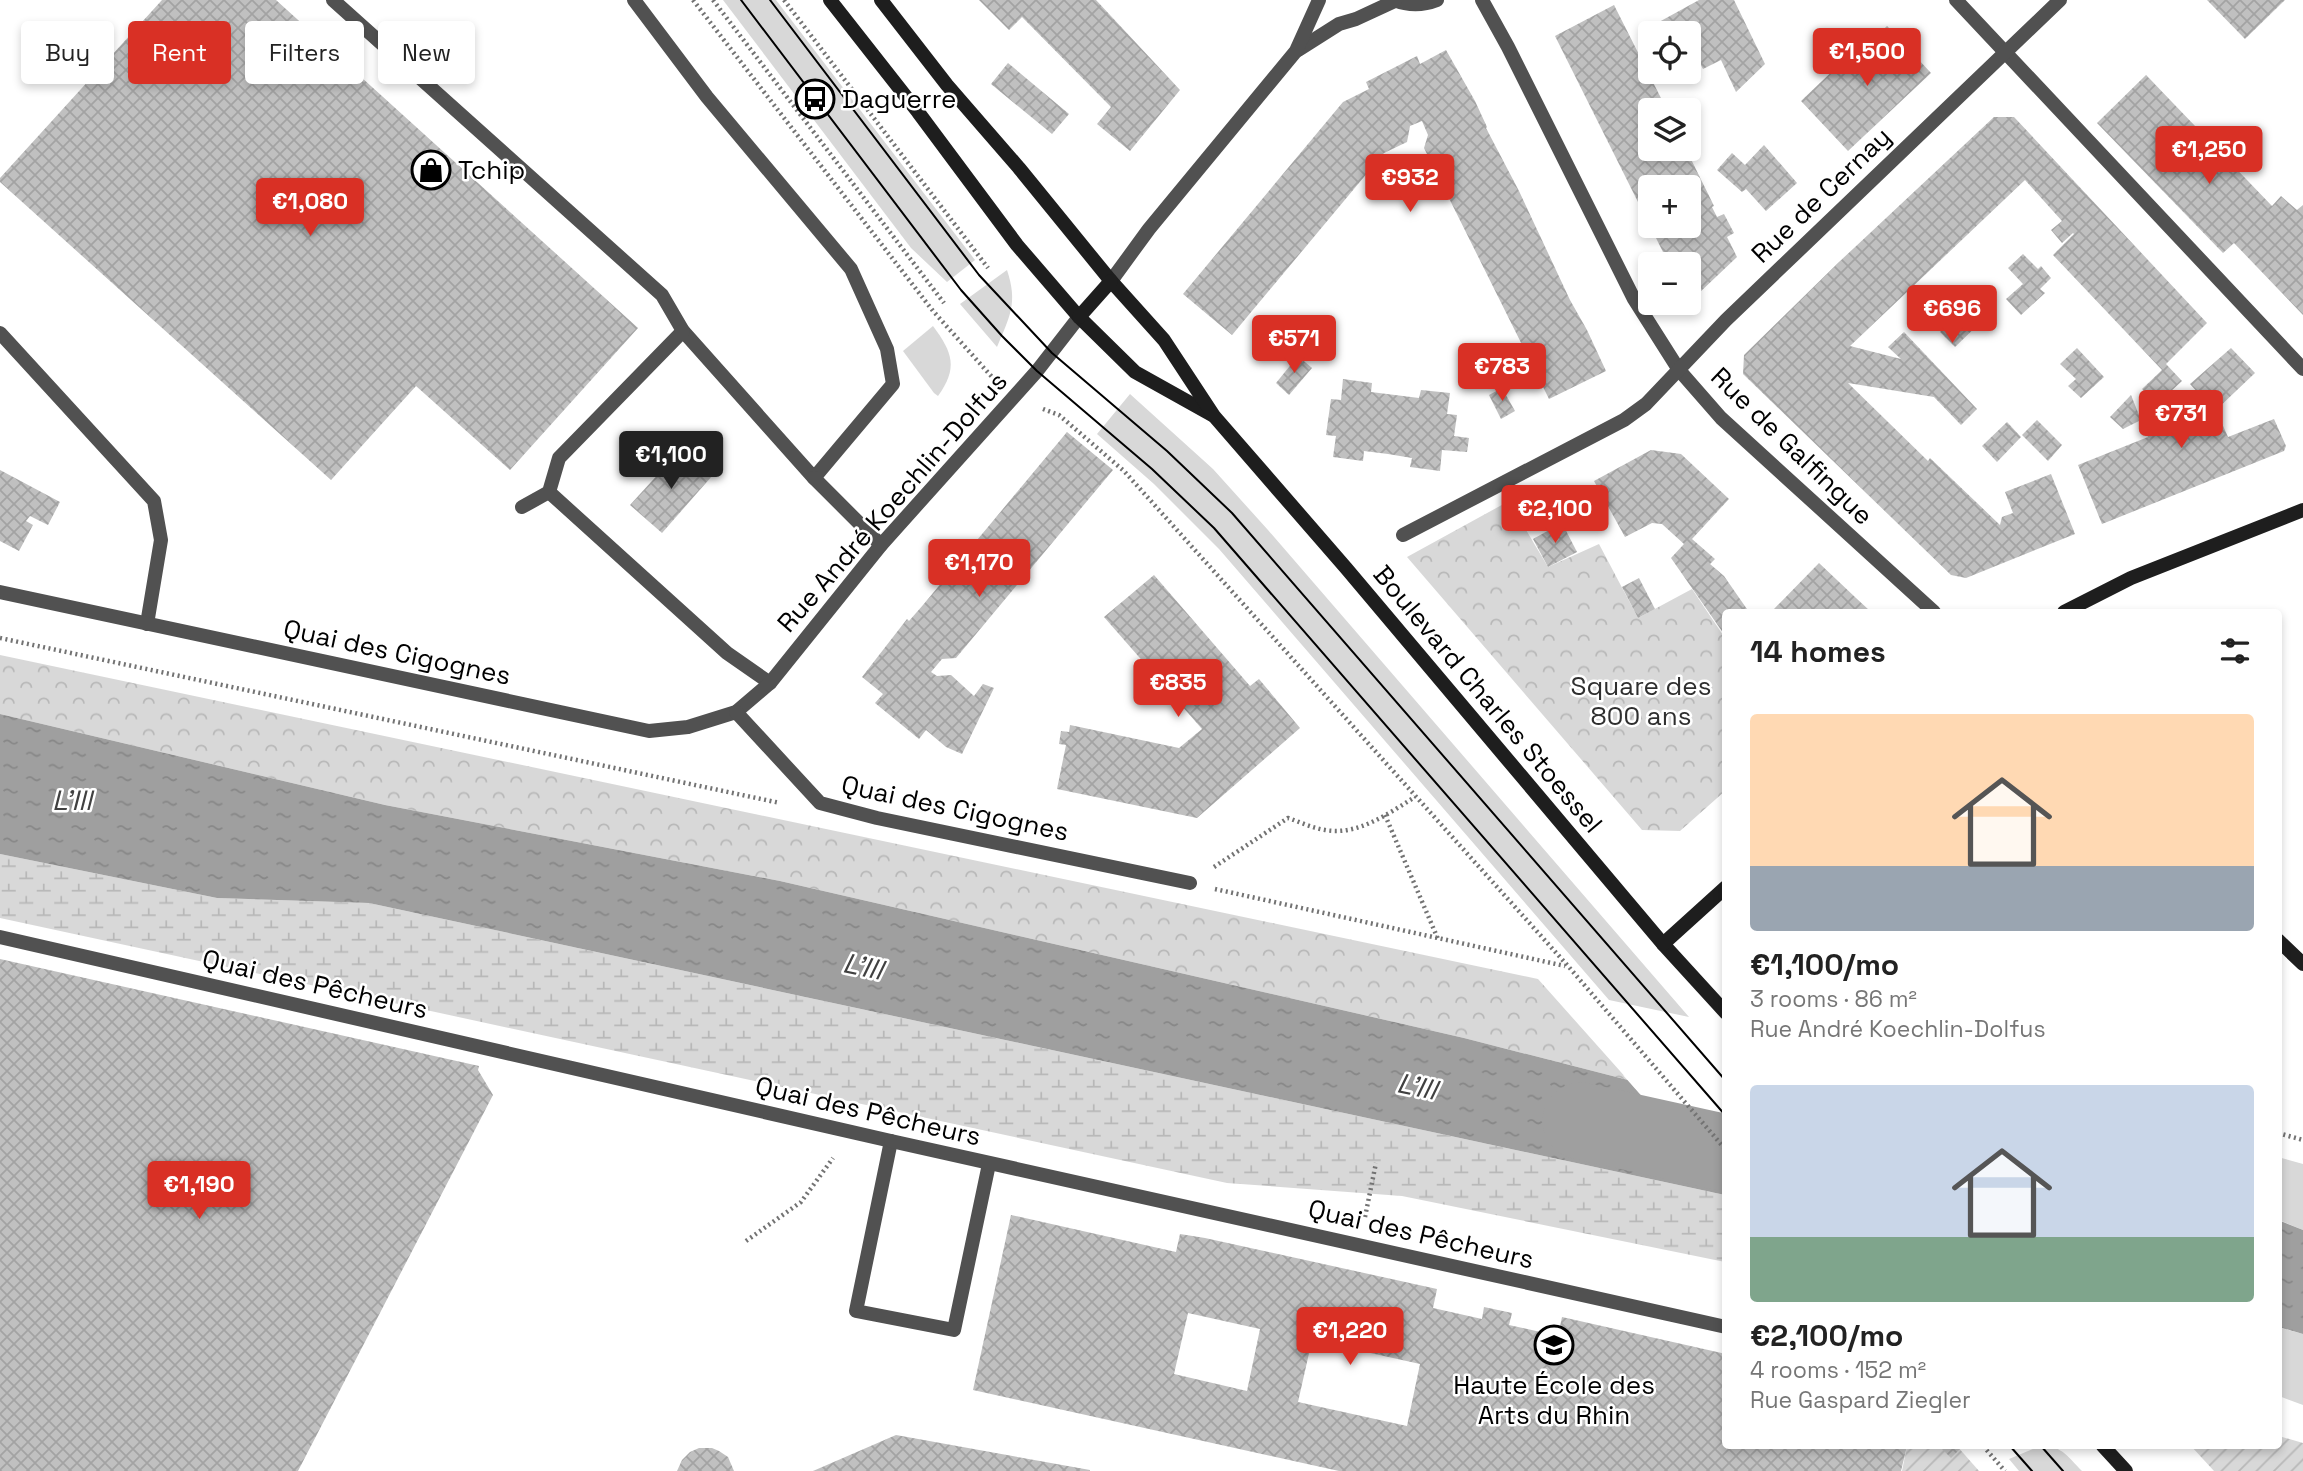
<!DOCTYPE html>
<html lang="en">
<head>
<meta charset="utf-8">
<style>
	body { margin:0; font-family:"Space Grotesk",sans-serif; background:#f6f6f6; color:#222; height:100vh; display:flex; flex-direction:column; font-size:26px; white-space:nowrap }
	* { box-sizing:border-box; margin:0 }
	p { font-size:23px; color:#767676 }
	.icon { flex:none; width:38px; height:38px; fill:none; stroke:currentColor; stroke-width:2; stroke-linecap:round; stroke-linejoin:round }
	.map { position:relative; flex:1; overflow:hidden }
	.panel { position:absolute; left:1722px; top:609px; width:560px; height:840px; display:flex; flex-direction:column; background:#fff; border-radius:7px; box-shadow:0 4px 10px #0003 }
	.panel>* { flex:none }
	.top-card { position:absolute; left:21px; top:21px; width:665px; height:63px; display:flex; gap:14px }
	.fabs { position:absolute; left:1638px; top:21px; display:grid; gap:14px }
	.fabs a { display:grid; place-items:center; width:63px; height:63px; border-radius:7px; background:#fff; box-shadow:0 4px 10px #0003; font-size:35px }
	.price { position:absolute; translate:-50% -60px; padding:0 16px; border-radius:7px; background:#d93025; color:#fff; font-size:23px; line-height:46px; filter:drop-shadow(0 2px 4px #0008) }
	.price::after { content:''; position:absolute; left:50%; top:42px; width:21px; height:16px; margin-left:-10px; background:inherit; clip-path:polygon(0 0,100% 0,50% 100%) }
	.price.selected { background:#222; color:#fff }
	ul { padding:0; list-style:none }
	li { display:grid; align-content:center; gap:14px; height:371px; padding:0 28px }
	li span { display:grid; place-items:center; height:217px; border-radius:7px; color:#555 }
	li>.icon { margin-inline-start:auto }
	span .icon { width:126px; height:126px; fill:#fffc; stroke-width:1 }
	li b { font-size:30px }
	h2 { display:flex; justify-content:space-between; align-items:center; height:84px; padding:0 28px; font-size:30px }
	.tag { padding:0 24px; border-radius:7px; background:#fff; box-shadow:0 4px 10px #0003; font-size:24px; line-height:63px }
	.tag.selected { background:#d93025; color:#fff }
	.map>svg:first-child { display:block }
	.grass { fill:#d8d8d8 }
	.forest { fill:url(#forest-crowns) }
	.wetland { fill:url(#wetland-marsh) }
	.garden { fill:url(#garden-furrows) }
	.water { fill:url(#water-ripples) }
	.pier { fill:#fff }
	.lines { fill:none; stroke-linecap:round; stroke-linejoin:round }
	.river { stroke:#9f9f9f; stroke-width:77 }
	.building { fill:url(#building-cross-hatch); fill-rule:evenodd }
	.path { stroke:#737373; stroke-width:4.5; stroke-dasharray:2 3.5; stroke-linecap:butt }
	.lane { stroke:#515151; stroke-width:14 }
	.street { stroke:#515151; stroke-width:14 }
	.secondary { stroke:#1e1e1e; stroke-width:14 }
	.tram { stroke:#000; stroke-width:2 }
	.labels { text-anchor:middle; stroke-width:5; stroke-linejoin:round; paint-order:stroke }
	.poi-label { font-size:26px; fill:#000; stroke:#fff; text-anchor:start }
	.street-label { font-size:26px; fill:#000; stroke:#fff }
	.park-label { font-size:26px; fill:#2f2f2f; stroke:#fff }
	.water-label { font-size:28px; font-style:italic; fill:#404040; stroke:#fff }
</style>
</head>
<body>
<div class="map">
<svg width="2303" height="1471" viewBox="0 0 2303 1471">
	<defs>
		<pattern id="forest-crowns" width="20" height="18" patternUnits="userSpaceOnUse" patternTransform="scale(1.75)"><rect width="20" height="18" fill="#d8d8d8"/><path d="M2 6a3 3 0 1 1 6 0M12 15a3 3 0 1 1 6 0" fill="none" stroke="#b8b8b8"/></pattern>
		<pattern id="wetland-marsh" width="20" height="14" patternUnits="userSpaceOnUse" patternTransform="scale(1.75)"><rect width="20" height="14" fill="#d8d8d8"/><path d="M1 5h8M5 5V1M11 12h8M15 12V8" fill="none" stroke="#b8b8b8"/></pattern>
		<pattern id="garden-furrows" width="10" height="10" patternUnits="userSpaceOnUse" patternTransform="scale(1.75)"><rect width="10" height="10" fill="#d8d8d8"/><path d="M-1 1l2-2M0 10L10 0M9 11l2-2" fill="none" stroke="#b8b8b8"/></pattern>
		<pattern id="water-ripples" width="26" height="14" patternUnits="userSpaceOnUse" patternTransform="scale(1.75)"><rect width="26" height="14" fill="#9f9f9f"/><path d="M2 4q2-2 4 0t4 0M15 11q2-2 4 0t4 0" fill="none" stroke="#878787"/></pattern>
		<pattern id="building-cross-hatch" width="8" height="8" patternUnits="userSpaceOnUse" patternTransform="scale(1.75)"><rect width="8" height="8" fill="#c0c0c0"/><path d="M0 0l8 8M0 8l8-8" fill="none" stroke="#a3a3a3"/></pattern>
	</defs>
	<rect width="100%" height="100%" fill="#fff"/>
	<g class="grass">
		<polygon points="723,0 776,0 975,260 947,282 911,248"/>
		<path d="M1007,270C1018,303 1010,316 997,347L960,304Z"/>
		<path d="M933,326C953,353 958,368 938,396L934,393L903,351Z"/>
		<polygon points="1130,394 1213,469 1268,530 1689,1017 1609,1000 1219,549 1154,484 1097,434"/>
		<polygon points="2278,1157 2303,1164 2303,1230 2279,1220"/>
		<polygon points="2278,1327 2303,1334 2303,1405 2279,1396"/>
		<path d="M2040,1446C2062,1445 2068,1457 2082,1471H2019L2009,1459Z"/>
	</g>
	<g class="forest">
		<polygon points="1509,501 1548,567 1599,544 1638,618 1692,589 1725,638 1725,791 1680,831 1642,830 1407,557"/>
		<polygon points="0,655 1538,979 1628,1080 1464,1038 780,881 385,805 0,714"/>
	</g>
	<polygon class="wetland" points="0,854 217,898 369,903 1725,1195 1725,1262 1402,1196 1227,1183 0,918"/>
	<g class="garden">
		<polygon points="2279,1436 2303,1443 2303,1471 2214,1471 2191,1446 2278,1446"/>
		<polygon points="1907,1446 1957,1446 1979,1471 1902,1471"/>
	</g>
	<g class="water">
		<polygon points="0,714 385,805 780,881 1464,1038 1628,1080 1725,1190 1725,1195 369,903 217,898 0,854"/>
		<polygon points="2278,1220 2303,1230 2303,1334 2279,1327"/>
	</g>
	<polygon class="pier" points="1623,1075 1630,1078 1726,1185 1725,1190"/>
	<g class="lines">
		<polyline class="river" points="1581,1121 1726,1153"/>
	</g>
	<g class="building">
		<polygon points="162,0 276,0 638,328 510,470 416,386 331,480 0,182 0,178"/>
		<polygon points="979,0 1096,0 1180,90 1130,151 1097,124 1111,107 1022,17 1009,30"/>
		<polygon points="1699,0 1734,0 1765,64 1736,92 1721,60 1703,69 1693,50 1689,52 1689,33 1650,33 1650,56 1639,33"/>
		<polygon points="2207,0 2285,0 2245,39"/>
		<path d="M1614,5L1667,110H1650V149H1686L1714,206L1712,207L1717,217L1724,214L1734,233L1727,237L1737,257L1699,293L1689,291V264H1669L1555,36ZM1650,187H1689V226H1650Z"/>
		<polygon points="1887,26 1903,43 1907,39 1921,55 1917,58 1931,73 1848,151 1801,101 1843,61 1848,63"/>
		<polygon points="1446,50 1475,101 1487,127 1486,128 1519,191 1570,300 1587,330 1606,371 1549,399 1424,148 1428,135 1422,121 1410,126 1407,142 1384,153 1232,335 1183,294 1343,102 1369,89 1366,82 1417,56 1420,64"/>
		<polygon points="1008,63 1069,114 1052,134 991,84"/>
		<polygon points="2146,75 2272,206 2281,196 2297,210 2303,205 2303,315 2234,243 2223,253 2097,123"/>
		<polygon points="1994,117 2014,117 2207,323 2166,364 2182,381 2157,404 2142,389 2162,370 2053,255 2074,234 2073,233 2062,243 2051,230 2062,221 2025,180 1850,346 1901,359 1888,347 1904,332 1977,409 1961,425 1934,397 1848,383 1928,461 1930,458 2000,525 2002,517 2013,513 2005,492 2051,474 2075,534 1966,578 1951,575 1743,374 1744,355 1838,263"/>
		<polygon points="1764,145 1797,183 1766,211 1746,189 1742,192 1717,170 1732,153 1745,165"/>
		<polygon points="2023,254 2038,269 2041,266 2051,278 2040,289 2045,293 2021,315 2006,299 2023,284 2008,268"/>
		<polygon points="1970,302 1985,318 1955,347 1940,332"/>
		<polygon points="2077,348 2104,377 2081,398 2068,386 2076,379 2060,364"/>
		<polygon points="2231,348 2255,373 2216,410 2228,437 2274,419 2286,446 2284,451 2102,524 2078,465 2148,437 2145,431 2209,405 2190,384"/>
		<polygon points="1298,356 1312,368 1289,395 1276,383"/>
		<polygon points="1482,359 1490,372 1479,378 1472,365"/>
		<polygon points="1343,379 1372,383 1371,392 1419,398 1421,390 1450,393 1447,414 1457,415 1454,436 1469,438 1467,452 1442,450 1440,471 1410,467 1412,458 1388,454 1364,451 1363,461 1333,457 1336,436 1326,435 1331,399 1341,400"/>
		<polygon points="1502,388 1515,411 1501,419 1489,395"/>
		<polygon points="2131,395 2141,420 2123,429 2110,417"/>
		<polygon points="2037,420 2062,445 2048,461 2022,435"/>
		<polygon points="2007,422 2021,437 1997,462 1982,446"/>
		<polygon points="1067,432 1113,470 956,658 942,659 931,672 937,676 951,675 974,696 983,684 994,688 962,754 946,747 926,730 919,739 875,703 883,694 862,677 907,619 909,621 923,605"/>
		<polygon points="682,448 712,476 662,533 630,505"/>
		<polygon points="1651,450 1681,454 1729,499 1692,539 1715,559 1710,564 1724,576 1749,612 1726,612 1726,637 1671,558 1684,544 1662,524 1652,523 1625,537 1594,481"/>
		<polygon points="0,470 60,502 48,525 30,516 26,521 33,525 19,551 0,541"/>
		<polygon points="1562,523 1577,552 1548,567 1533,539"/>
		<polygon points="1819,563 1856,598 1871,612 1778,612 1774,609"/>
		<polygon points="1154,575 1250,686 1259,679 1300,728 1197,818 1057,789 1066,745 1059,744 1061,731 1069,732 1070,725 1179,748 1202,729 1104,617"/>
		<polygon points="1639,578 1655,609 1638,618 1622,587"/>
		<polygon points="0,959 479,1066 478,1070 493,1095 298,1471 0,1471"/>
		<path d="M1011,1215L1176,1252L1180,1234L1205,1238L1437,1289L1433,1308L1482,1319L1484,1307L1512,1313L1509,1325L1558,1336L1562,1317L1726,1354V1446H1907L1901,1471H1339L973,1390ZM1188,1313L1260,1329L1247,1391L1174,1374ZM1312,1340L1420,1364L1407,1426L1298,1402Z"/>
		<polygon points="896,1435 1090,1470 1090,1471 813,1471"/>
		<polygon points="1939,1446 1959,1446 1961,1448 1951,1458"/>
		<polygon points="699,1448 712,1448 719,1451 728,1457 734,1471 677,1471 682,1460 690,1452"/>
	</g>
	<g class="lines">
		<g class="path">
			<polyline points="693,0 933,311 992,377"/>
			<polyline points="713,0 944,303"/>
			<polyline points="784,0 988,268"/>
			<polyline points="1043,409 1059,415 1124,471 1568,966 1726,1150"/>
			<polyline points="0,638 780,803"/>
			<polyline points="1385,815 1438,939"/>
			<path d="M1214,867L1288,818C1300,822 1312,828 1325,830C1358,836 1389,813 1415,797"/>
			<polyline points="1215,889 1565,966"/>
			<polyline points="2278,1133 2303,1140"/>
			<polyline points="1365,1217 1376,1163"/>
			<polyline points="746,1241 801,1202 833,1158"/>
			<polyline points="1983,1446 2005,1471"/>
		</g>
		<g class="lane">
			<polyline points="333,0 662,295 683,331 814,478 893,384 887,349 851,269 707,97 634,0"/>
			<polyline points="814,478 881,545"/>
			<polyline points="549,492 727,653 770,683"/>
			<polyline points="522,507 549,492 559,458 683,331"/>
			<polyline points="0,937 891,1141 856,1311 954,1330 989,1164"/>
		</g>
		<g class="street">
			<path d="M1394,0C1409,6 1422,6 1437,0"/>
			<polyline points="1482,0 1508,47 1634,299 1679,370 1721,418 1934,612"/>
			<polyline points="1956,0 2303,369"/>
			<polyline points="1298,50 1339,24 1356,19 1395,1"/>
			<polyline points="1111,281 1149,229 1296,51 1319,0"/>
			<polyline points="0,333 154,501 161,540 147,624"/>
			<polyline points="1403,535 1624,420 1646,404 1726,320 2060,0"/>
			<polyline points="0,592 649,731 688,727 736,712 770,683 881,545 1037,371 1079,317"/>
			<polyline points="736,712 820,803 877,818 1190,883"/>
			<polyline points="891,1141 1726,1327"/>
		</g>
		<g class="secondary">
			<polyline points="830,0 918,112 1017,245 1079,317 1135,372 1212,415"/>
			<polyline points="881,0 947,85 1019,168 1111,281 1164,340 1214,416 1346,568 1663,944 1726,1013"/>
			<polyline points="1079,317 1111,281"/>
			<polyline points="2064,612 2131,578 2303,510"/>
			<polyline points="2278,940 2303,964"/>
			<polyline points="1663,944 1726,887"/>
			<polyline points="2103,1446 2126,1471"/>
		</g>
		<g class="tram">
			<polyline points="741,0 961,290 1002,336 1037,371 1152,469 1214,528 1726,1116"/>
			<polyline points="770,0 979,275 1052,353 1167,451 1232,513 1726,1081"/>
			<polyline points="2010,1446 2032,1471"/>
			<polyline points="2041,1446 2063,1471"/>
		</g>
	</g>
	<defs>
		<symbol id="bus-ring" viewBox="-11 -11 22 22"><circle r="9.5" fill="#fff" stroke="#000" stroke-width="1.5"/><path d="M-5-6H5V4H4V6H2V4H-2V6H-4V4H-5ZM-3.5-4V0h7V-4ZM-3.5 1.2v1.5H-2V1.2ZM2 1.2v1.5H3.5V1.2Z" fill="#000"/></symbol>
		<symbol id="shop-ring" viewBox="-11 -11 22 22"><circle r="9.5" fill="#fff" stroke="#000" stroke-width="1.5"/><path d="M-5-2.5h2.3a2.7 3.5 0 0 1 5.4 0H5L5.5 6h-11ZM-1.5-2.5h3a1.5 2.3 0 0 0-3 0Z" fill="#000"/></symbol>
		<symbol id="university-ring" viewBox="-11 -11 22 22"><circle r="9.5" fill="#fff" stroke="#000" stroke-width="1.5"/><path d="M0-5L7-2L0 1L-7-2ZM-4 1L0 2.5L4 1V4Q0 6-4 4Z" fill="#000"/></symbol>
	</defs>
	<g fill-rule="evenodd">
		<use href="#bus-ring" x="793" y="77" width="44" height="44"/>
		<use href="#shop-ring" x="409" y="148" width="44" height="44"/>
		<use href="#university-ring" x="1532" y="1323" width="44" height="44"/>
	</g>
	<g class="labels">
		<g class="poi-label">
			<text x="842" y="108">Daguerre</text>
			<text x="458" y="179">Tchip</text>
			<text x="1554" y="1394" text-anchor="middle">Haute École des<tspan x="1554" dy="30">Arts du Rhin</tspan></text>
		</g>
		<g class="street-label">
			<text transform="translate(1821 195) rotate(-44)" y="9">Rue de Cernay</text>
			<text transform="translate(1792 446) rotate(44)" y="9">Rue de Galfingue</text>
			<text transform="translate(892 502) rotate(-49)" y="9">Rue André Koechlin-Dolfus</text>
			<text transform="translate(397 652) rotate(12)" y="9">Quai des Cigognes</text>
			<text transform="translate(1488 699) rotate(50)" y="9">Boulevard Charles Stoessel</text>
			<text transform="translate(955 808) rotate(12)" y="9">Quai des Cigognes</text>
			<text transform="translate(315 984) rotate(13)" y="9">Quai des Pêcheurs</text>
			<text transform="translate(868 1111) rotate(13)" y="9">Quai des Pêcheurs</text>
			<text transform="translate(1421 1234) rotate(13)" y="9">Quai des Pêcheurs</text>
		</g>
		<g class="park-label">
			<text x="1641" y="695">Square des<tspan x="1641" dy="30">800 ans</tspan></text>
		</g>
		<g class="water-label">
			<text x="72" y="810">L'Ill</text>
			<text transform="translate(863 966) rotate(12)" y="10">L'Ill</text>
			<text transform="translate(1417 1086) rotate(12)" y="10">L'Ill</text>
		</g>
	</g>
</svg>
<div class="fabs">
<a><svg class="icon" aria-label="locate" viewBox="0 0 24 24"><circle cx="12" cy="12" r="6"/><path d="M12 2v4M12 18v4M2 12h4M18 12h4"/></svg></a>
<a><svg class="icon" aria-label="layers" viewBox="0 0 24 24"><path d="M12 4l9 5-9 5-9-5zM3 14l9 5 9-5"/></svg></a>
<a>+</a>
<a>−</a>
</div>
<b class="price" style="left:1867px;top:88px">€1,500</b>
<b class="price" style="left:2209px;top:186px">€1,250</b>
<b class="price" style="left:1410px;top:214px">€932</b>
<b class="price" style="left:310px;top:238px">€1,080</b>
<b class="price" style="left:1952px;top:345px">€696</b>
<b class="price" style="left:1294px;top:375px">€571</b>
<b class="price" style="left:1502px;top:403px">€783</b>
<b class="price" style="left:2181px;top:450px">€731</b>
<b class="price selected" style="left:671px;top:491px">€1,100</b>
<b class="price" style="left:1555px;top:545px">€2,100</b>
<b class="price" style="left:979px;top:599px">€1,170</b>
<b class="price" style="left:1178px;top:719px">€835</b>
<b class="price" style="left:199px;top:1221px">€1,190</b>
<b class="price" style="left:1350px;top:1367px">€1,220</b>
<div class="top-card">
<a class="tag">Buy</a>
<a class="tag selected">Rent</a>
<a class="tag">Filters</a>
<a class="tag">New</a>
</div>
<section class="panel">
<h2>14 homes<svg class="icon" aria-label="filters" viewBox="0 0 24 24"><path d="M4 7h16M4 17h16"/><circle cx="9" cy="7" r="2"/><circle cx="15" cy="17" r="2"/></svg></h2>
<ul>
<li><span style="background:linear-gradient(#ffd9b3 70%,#9aa5b1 0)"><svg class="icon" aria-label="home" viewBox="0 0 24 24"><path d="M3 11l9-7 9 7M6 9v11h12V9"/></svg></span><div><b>€1,100/mo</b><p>3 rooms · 86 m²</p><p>Rue André Koechlin-Dolfus</p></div></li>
<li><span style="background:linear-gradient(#c9d6e8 70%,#7fa58c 0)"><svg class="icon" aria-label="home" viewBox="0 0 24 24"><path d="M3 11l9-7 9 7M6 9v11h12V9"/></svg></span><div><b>€2,100/mo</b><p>4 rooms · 152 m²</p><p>Rue Gaspard Ziegler</p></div></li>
</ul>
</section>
</div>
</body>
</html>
